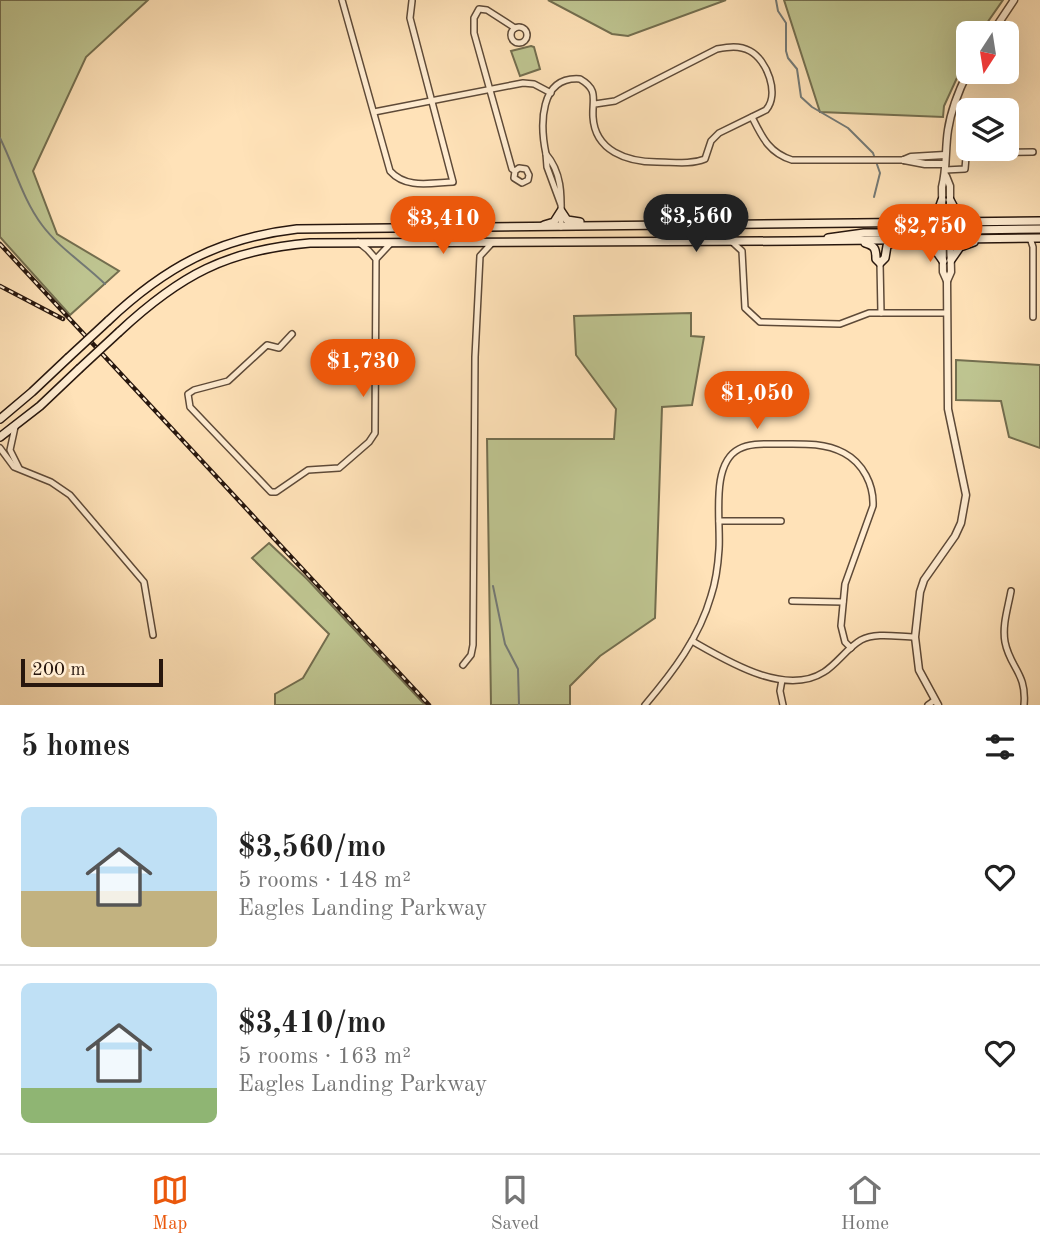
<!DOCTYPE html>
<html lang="en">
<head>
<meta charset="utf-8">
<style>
	body { margin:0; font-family:"Old Standard TT",serif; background:#f2f2f2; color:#222; height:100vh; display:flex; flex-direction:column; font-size:26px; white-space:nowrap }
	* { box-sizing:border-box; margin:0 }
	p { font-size:23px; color:#767676 }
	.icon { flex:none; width:38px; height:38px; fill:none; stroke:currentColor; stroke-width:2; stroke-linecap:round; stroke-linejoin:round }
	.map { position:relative; height:705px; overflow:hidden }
	.details { display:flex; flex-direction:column; background:#fff; flex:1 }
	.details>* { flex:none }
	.needle { width:46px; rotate:192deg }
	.fabs { position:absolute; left:956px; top:21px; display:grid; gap:14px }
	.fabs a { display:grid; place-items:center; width:63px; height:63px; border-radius:10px; background:#fff; box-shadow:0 7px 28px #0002; font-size:35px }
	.scale { position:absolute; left:21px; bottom:18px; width:142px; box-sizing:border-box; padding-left:7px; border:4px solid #28170e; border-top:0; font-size:19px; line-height:24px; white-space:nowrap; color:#28170e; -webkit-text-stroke:5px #ffecd1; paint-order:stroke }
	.price { position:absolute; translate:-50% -60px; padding:0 16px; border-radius:24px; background:#ea580c; color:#fff; font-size:23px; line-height:46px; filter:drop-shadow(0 2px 4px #0008) }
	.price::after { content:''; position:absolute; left:50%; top:42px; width:21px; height:16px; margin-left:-10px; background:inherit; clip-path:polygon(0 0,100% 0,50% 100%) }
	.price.current { background:#222; color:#fff }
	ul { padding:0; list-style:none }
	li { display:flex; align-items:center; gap:21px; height:175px; padding:0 21px }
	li+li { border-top:2px solid #e0e0e0 }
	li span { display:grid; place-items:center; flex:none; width:196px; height:140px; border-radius:10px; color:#555 }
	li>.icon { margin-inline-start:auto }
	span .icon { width:84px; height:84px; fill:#fffc; stroke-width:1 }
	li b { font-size:30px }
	h2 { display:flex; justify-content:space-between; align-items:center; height:84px; padding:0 21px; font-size:30px }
	.menu { display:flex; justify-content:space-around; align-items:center; height:98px; border-top:2px solid #e0e0e0; background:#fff; font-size:19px; color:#767676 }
	.menu a { display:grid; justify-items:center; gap:4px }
	.menu .current { color:#ea580c }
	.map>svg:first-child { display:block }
	.green { fill:#bec490; stroke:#736e4f; stroke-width:2 }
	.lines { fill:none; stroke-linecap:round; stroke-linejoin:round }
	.stream { stroke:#737975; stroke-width:2 }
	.minor-casing { stroke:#5e4a38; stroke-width:8 }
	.tertiary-casing { stroke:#5e4a38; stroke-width:9 }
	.secondary-casing { stroke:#28170e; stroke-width:10 }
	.minor { stroke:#ffecd1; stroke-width:5 }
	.tertiary { stroke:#ffecd1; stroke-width:6 }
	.secondary { stroke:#ffecd1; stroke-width:7 }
	.rail-casing { stroke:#28170e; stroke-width:4.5 }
	.rail { stroke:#ffecd1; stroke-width:2; stroke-dasharray:5; stroke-linecap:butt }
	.secondary-bridge-casing { stroke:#28170e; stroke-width:10; stroke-linecap:butt }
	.secondary-bridge { stroke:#ffecd1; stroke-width:7 }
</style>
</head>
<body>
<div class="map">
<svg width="1040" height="705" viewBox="0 0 1040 705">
	<rect width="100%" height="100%" fill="#ffe2b8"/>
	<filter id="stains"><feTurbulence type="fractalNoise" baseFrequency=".00286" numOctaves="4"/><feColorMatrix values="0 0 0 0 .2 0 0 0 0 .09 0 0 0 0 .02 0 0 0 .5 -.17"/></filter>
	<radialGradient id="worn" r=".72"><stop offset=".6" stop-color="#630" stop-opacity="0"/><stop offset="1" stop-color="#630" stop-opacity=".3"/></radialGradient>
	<g class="green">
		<polygon points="0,0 148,0 86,57 33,171 57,234 119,271 70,315 0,237"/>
		<polygon points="548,0 726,0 628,36 612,34"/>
		<polygon points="784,0 1003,0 980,33 968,33 968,54 944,106 943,117 820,112"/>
		<polygon points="531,46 534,47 540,69 520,76 511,51"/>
		<polygon points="691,313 691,336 704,337 692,405 662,407 655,618 600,656 570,686 570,705 491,705 487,439 614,439 616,409 576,355 574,316"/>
		<polygon points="956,360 1040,365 1040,448 1009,437 1001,401 956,400"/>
		<polygon points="269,543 307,579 425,705 275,705 275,694 303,678 329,634 252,558"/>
	</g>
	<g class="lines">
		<g class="stream">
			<polyline points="776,0 778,11 786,23 786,51 788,58 797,69 801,97 812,107 848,128 873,153 880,173 874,197"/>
			<path d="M0,138C14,166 23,200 42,225C59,248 85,264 105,284"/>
			<polyline points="493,586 505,644 518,669 519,705"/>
		</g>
		<defs>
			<g id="minor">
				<path d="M342,0L390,171C406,189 430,183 453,182L410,18L412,1"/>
				<circle cx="519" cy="35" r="8"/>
				<polyline points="374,112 523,83 534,84 551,93"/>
				<path d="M752,117C762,137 769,153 792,160H904"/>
				<path d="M546,154C540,125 539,76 580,79C599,90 592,99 593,117C595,151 627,162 657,162C673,162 690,165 705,159L711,141L719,133L766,110C780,94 767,60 750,51C739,45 728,47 717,49L615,101L595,104"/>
				<polyline points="945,170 965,169 966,157 971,153 1033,152"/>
				<polyline points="515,171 519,168 526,169 529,175 528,180 522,183 514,178 515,171 512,169 474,33 474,18 479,9 487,10 515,28"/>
				<path d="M561,205L547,167L546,154C564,175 561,201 561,227"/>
				<polyline points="1030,238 1033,247 1033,317"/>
				<polyline points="730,240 742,251 745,308 760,322 840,324 869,313 947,313"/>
				<polyline points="376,259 391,243"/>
				<polyline points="880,263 881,313"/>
				<polyline points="292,334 279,348 267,345 228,381 194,390 188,394 190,407 271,492 276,492 308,470 339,468 369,442 375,433 376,259 368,250 358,242"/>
				<polyline points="15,427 10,450 19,468"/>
				<polyline points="0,448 14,467 51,482 70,495 144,582 153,635"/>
				<polyline points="719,521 781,521"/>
				<path d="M1011,591C1008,608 1002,625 1005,642C1010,668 1027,673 1024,705"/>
				<polyline points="792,601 843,602"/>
				<path d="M692,641C727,661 785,697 824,672C838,663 847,648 861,640C876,632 899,637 915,637"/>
				<polyline points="463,665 471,655 473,645 475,357 480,256 492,243"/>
				<polyline points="782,680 780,691 783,705"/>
				<path d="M645,705C673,672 699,638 711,596C716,581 718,565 719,549C721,521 710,464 739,449C750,443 765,444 776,444C800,444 823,442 844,453C863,463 874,485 873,506L845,584L841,626L845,642L851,648"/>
				<polyline points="928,705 935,700"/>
			</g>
			<g id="tertiary">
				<polyline points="992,33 1014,0"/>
				<polyline points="904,160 911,157 945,155"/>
				<polyline points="904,160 925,164 945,164"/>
				<polyline points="946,176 950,186 950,224"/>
				<polyline points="947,281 951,272 950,235"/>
				<path d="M938,705L919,670L915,637L920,592L924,580L955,536L961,523L966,495L948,409L947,281L943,272L942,187C947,168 945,149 948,130C951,110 959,90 968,72"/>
			</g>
			<g id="secondary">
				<polyline points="950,200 958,215 972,218"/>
				<polyline points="927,220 937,214 942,200"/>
				<polyline points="544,225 554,222 561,211 567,220 580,222"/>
				<polyline points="828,238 864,233 942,233 947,231 950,223"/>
				<polyline points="946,238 956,231 965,230 1040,229"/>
				<path d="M865,243C875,246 876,249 876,259L880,263L885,258L887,246L893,242"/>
				<polyline points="919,244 934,248 943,261"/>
				<polyline points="951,260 960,247 974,242"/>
				<path d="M108,321C165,267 219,238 297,229L1040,221"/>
				<path d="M119,332C180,275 227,250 310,243L794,241L1040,238"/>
				<polyline points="0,419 32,392 68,358"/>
				<polyline points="0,437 40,406 79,369"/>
			</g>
		</defs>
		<use href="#minor" class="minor-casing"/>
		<use href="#tertiary" class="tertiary-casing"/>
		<use href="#secondary" class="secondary-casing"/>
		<use href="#minor" class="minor"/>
		<use href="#tertiary" class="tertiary"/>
		<use href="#secondary" class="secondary"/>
		<defs>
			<g id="rail">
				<polyline points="0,244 429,705"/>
				<polyline points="0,286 63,319"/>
			</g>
		</defs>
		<use href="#rail" class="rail-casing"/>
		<use href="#rail" class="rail"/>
		<defs>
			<g id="secondary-bridge">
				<polyline points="68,358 108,321"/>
				<polyline points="79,369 119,332"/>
			</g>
		</defs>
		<use href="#secondary-bridge" class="secondary-bridge-casing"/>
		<use href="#secondary-bridge" class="secondary-bridge"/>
	</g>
	<rect width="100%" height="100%" filter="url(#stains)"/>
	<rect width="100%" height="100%" fill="url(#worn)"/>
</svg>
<div class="fabs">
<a><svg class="needle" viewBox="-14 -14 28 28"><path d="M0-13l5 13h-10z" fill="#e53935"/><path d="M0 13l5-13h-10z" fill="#767676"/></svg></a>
<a><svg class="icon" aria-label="layers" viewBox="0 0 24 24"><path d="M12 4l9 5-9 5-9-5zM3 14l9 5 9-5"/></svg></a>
</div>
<div class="scale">200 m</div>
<b class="price current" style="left:696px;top:254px">$3,560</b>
<b class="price" style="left:443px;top:256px">$3,410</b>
<b class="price" style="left:930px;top:264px">$2,750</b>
<b class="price" style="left:363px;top:399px">$1,730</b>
<b class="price" style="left:757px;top:431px">$1,050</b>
</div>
<section class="details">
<h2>5 homes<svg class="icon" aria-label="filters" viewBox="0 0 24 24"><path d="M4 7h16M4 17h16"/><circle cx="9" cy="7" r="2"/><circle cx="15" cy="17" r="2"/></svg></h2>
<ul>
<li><span style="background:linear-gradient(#bfe0f5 60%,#c2b280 0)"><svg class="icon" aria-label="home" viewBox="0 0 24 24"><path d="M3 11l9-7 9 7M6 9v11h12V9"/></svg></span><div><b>$3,560/mo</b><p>5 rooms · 148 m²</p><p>Eagles Landing Parkway</p></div><svg class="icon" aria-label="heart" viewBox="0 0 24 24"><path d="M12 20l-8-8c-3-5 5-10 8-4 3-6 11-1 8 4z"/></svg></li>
<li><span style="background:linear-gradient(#bfe0f5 75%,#8fb573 0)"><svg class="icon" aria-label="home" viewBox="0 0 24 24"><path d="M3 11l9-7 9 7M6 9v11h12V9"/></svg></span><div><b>$3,410/mo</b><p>5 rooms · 163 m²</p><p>Eagles Landing Parkway</p></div><svg class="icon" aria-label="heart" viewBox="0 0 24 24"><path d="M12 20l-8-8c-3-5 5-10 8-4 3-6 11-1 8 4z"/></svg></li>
</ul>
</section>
<nav class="menu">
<a class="current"><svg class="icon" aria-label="map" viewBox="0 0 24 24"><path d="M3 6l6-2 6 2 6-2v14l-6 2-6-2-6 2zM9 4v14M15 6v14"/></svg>Map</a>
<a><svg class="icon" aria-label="saved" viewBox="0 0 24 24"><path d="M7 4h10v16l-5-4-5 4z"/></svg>Saved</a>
<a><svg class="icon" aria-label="home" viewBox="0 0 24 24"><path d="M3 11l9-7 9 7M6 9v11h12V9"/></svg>Home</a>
</nav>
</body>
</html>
